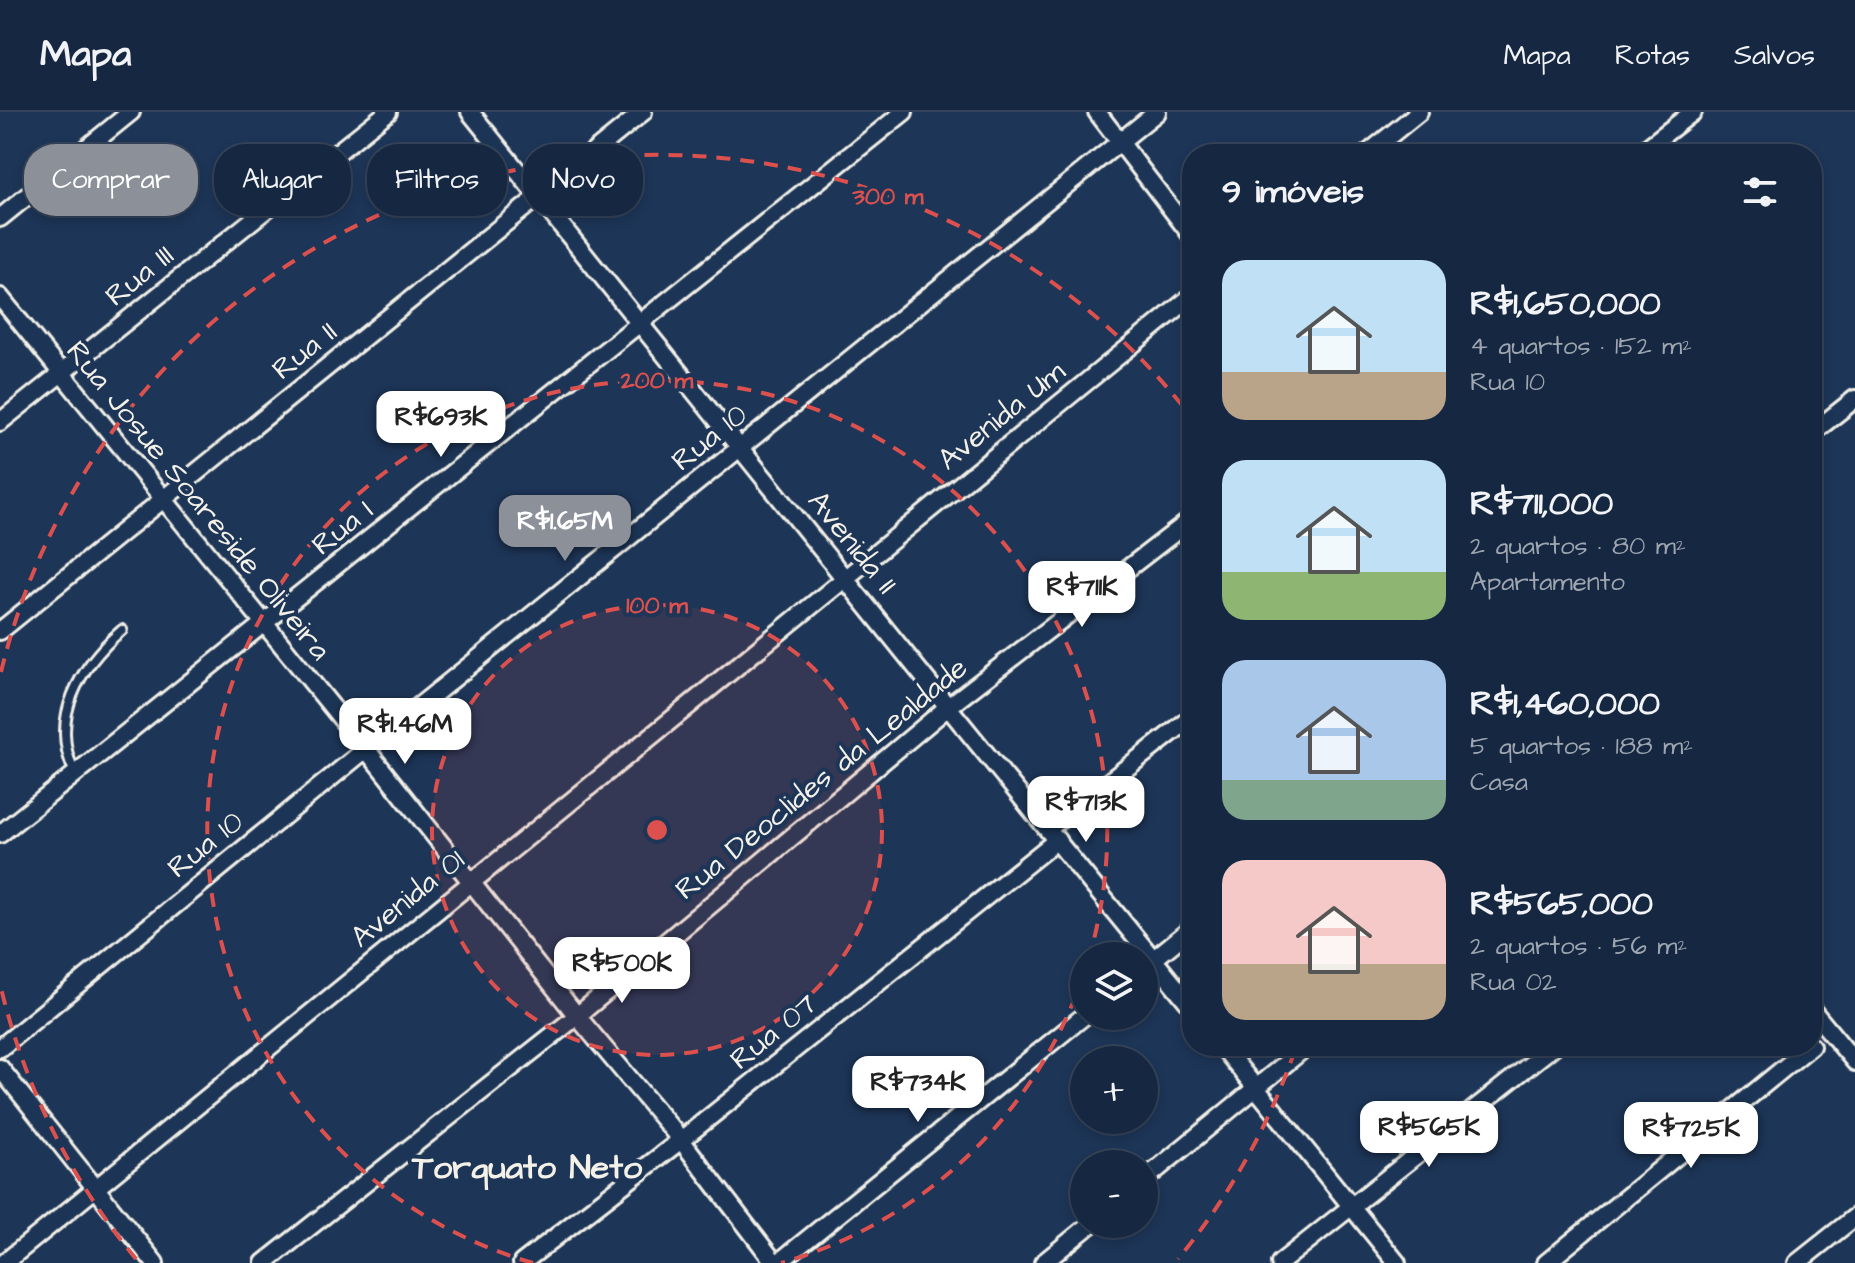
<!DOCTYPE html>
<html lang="pt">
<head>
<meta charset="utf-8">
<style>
	body { margin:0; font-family:"Architects Daughter",sans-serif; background:#1f3048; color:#f1f3f6; height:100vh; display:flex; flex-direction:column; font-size:30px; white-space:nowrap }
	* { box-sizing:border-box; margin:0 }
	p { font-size:26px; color:#9ea6b1 }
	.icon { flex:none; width:44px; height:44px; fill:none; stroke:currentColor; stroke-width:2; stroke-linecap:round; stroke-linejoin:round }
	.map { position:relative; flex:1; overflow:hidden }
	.sheet { position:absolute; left:1182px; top:32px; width:640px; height:912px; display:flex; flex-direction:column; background:#162841; border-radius:32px; box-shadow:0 4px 12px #0003,0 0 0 2px #35445a }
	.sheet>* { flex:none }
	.top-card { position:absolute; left:24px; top:32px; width:760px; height:72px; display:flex; gap:16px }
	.controls { position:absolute; left:1070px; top:830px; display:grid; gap:16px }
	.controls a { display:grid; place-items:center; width:88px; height:88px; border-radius:50%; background:#162841; box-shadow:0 4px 12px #0003,0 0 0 2px #35445a; font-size:40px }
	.price { position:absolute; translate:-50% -68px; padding:0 18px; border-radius:16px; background:#fff; color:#222; font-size:26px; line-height:52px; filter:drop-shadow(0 2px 4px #0008) }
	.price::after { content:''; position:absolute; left:50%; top:48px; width:24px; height:18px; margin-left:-12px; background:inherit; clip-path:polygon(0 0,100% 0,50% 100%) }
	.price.current { background:#8c9099; color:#fff }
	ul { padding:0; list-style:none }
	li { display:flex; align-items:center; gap:24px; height:200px; padding:0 40px }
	li span { display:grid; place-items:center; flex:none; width:224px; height:160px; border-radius:24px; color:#555 }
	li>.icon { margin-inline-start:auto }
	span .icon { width:96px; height:96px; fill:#fffc; stroke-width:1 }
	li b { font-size:34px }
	h2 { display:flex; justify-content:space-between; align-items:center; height:96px; padding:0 40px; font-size:34px }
	.chip { padding:0 28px; border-radius:32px; background:#162841; box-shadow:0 4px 12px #0003,0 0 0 2px #35445a; font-size:28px; line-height:72px }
	.chip.current { background:#8c9099; color:#fff }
	header { display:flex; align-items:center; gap:48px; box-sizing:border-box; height:112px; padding:0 40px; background:#162841; border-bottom:2px solid #35445a }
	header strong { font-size:38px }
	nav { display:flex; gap:44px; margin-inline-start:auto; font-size:28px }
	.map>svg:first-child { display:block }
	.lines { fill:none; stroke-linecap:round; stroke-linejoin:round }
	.lane-casing { stroke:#f4f1e8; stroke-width:14 }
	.street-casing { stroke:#f4f1e8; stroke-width:22 }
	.lane { stroke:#1d3557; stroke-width:8 }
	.street { stroke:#1d3557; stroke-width:16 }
	.ring { fill:none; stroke:#dc504e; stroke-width:4; stroke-dasharray:14 10 }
	.labels { text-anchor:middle; stroke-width:8; stroke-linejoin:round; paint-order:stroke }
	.street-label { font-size:30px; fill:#f4f1e8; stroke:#1d3557 }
	.quarter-label { font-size:34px; font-weight:bold; fill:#f4f1e8; stroke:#1d3557 }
	.centre { fill:#dc504e; stroke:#1d3557; stroke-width:4 }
	.ring-label { font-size:24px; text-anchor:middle; font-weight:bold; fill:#dc504e; stroke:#1d3557; stroke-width:8; stroke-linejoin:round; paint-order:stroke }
</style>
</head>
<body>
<header>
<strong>Mapa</strong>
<nav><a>Mapa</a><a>Rotas</a><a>Salvos</a></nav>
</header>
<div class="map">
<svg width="1855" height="1151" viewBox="0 0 1855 1151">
	<rect width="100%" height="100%" fill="#1d3557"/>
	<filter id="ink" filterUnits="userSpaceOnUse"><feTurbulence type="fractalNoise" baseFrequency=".0125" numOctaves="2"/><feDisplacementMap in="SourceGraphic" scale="16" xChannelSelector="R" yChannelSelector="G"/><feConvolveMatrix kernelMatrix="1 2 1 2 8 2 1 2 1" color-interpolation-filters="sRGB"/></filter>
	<g filter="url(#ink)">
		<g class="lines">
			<defs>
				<path id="lane" d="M75,661C48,607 80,554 122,518"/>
				<g id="street">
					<polyline points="470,0 948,595 1192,895"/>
					<polyline points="1097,0 1192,124"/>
					<polyline points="1367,42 1419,0"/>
					<polyline points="1639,42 1693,0"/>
					<polyline points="0,106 131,0"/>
					<polyline points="0,185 366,637 577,904 681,1028 775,1151"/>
					<polyline points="0,310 388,0"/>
					<polyline points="1812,321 1855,287"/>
					<polyline points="0,519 643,0"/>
					<polyline points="1048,717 1192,605"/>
					<polyline points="0,722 904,0"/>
					<polyline points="1144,855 1192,816"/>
					<polyline points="1812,898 1855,950"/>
					<polyline points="1222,934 1397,1151"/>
					<polyline points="0,936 366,637 1157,0"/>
					<polyline points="0,956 155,1151"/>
					<polyline points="1144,1068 1307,934"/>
					<polyline points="4,1151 1192,184"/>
					<polyline points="264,1151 577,904 948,595 1192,407"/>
					<polyline points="522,1151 681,1028 1057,728"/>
					<polyline points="778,1151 1084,904"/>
					<polyline points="1043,1151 1091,1112"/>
					<polyline points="1280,1151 1554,934"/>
					<polyline points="1546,1151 1811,934"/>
					<polyline points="1797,1151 1855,1105"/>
				</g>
			</defs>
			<use href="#lane" class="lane-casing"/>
			<use href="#street" class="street-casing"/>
			<use href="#lane" class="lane"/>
			<use href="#street" class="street"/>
		</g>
	</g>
	<circle cx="657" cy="718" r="225" fill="#dc504e" fill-opacity=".12"/>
	<g class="ring">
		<circle cx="657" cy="718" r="225"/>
		<path d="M1084 861A450 450 0 0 1 781 1151M533 1151A450 450 0 1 1 1090 842"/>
		<path d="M1295 938A675 675 0 0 1 1178 1147M136 1147A675 675 0 0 1 1 876M1 560A675 675 0 0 1 1189 302"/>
	</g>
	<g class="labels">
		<g class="street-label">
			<text transform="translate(139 163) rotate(-39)" y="10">Rua III</text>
			<text transform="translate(304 238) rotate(-39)" y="10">Rua II</text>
			<text transform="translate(1001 303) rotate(-39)" y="10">Avenida Um</text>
			<text transform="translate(709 325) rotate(-39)" y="10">Rua 10</text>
			<text transform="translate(199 388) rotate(51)" y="10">Rua Josue Soareside Oliveira</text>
			<text transform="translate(342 415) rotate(-39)" y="10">Rua I</text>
			<text transform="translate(853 430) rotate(51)" y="10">Avenida II</text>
			<text transform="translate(821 666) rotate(-39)" y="10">Rua Deoclides da Lealdade</text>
			<text transform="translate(205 732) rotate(-39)" y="10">Rua 10</text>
			<text transform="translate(407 786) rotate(-39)" y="10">Avenida 01</text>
			<text transform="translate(773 919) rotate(-39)" y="10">Rua 07</text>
		</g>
		<g class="quarter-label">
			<text x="527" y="1066">Torquato Neto</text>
		</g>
	</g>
	<circle cx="657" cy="718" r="12" class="centre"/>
	<g class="ring-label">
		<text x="888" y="92">300 m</text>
		<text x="657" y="276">200 m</text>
		<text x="657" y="501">100 m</text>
	</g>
</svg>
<div class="controls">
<a><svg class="icon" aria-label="layers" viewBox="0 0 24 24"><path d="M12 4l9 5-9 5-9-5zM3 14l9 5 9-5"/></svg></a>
<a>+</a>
<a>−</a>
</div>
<b class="price" style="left:441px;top:347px">R$693K</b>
<b class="price current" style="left:565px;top:451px">R$1.65M</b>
<b class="price" style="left:1082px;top:517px">R$711K</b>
<b class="price" style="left:405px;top:654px">R$1.46M</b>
<b class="price" style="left:1086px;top:732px">R$713K</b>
<b class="price" style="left:622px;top:893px">R$500K</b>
<b class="price" style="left:918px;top:1012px">R$734K</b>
<b class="price" style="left:1429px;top:1057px">R$565K</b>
<b class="price" style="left:1691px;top:1058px">R$725K</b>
<div class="top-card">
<a class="chip current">Comprar</a>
<a class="chip">Alugar</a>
<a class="chip">Filtros</a>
<a class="chip">Novo</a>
</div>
<section class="sheet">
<h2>9 imóveis<svg class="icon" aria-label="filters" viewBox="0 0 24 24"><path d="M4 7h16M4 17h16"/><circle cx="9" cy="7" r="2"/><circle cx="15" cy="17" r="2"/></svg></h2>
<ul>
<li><span style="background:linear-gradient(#bfe0f5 70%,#b9a48a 0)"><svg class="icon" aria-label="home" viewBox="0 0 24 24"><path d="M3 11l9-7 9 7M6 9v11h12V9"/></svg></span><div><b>R$1,650,000</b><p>4 quartos · 152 m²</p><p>Rua 10</p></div></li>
<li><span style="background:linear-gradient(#bfe0f5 70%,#8fb573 0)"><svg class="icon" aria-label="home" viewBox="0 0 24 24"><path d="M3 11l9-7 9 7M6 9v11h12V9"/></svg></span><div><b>R$711,000</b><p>2 quartos · 80 m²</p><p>Apartamento</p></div></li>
<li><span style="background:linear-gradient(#a9c7e8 75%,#7fa58c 0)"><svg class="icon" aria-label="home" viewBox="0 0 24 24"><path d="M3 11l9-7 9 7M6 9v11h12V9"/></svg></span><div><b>R$1,460,000</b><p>5 quartos · 188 m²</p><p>Casa</p></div></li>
<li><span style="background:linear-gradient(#f6c9c9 65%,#b9a48a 0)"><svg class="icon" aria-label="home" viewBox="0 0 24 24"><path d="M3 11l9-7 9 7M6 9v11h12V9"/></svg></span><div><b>R$565,000</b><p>2 quartos · 56 m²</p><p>Rua 02</p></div></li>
</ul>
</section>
</div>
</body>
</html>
